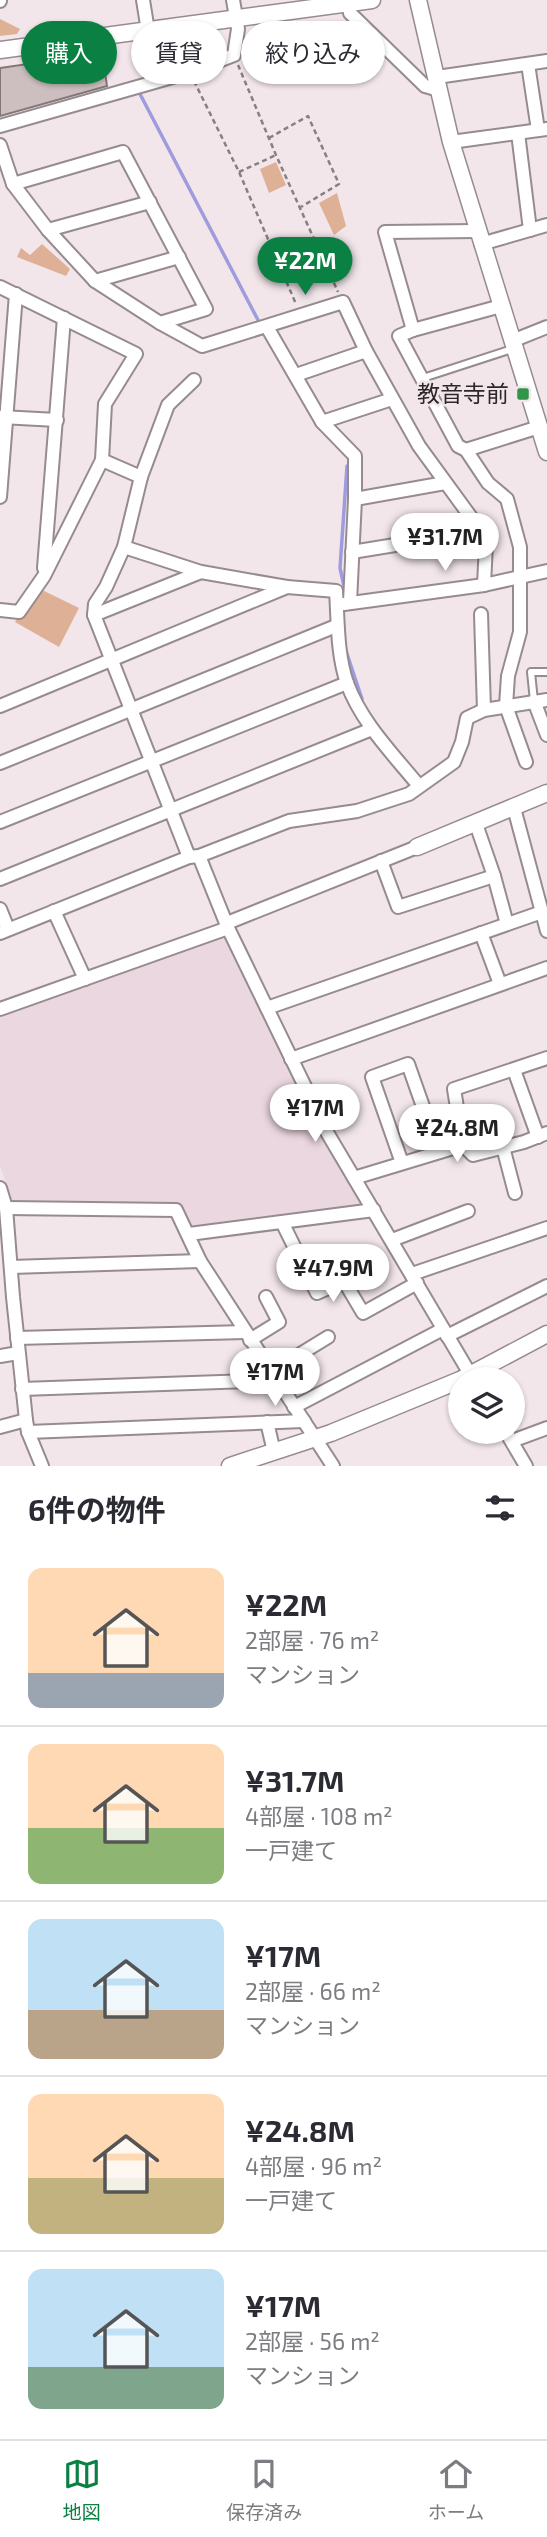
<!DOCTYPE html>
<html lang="ja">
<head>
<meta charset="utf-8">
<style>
	body { margin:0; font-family:"Exo 2","Noto Sans JP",sans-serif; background:#f2f2f3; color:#2b2b33; height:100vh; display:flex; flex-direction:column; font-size:26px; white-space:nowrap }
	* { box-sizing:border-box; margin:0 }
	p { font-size:23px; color:#7c7c81 }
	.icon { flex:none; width:38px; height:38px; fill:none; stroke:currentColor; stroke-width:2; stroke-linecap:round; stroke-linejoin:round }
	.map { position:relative; height:1466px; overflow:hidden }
	.details { display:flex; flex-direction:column; background:#fff; flex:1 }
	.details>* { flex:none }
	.guide { position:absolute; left:21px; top:21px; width:506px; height:63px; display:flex; gap:14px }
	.fabs { position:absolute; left:448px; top:1367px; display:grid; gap:14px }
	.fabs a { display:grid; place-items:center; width:77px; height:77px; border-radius:50%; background:#fff; box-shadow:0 2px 5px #0004; font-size:35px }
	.price { position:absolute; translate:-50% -60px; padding:0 16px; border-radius:24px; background:#fff; color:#222; font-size:23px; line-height:46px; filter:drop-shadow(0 2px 4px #0008) }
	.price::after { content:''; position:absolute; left:50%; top:42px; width:21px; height:16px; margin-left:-10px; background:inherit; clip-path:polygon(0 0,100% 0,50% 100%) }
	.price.current { background:#0b8043; color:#fff }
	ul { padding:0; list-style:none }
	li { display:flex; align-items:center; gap:21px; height:175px; padding:0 28px }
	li+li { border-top:2px solid #e1e1e2 }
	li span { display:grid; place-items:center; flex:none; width:196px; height:140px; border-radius:14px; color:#555 }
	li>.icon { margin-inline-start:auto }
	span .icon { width:84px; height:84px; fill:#fffc; stroke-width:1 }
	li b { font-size:30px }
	h2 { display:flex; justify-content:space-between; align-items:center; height:84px; padding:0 28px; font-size:30px }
	.pill { padding:0 24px; border-radius:32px; background:#fff; box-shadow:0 2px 5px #0004; font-size:24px; line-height:63px }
	.pill.current { background:#0b8043; color:#fff }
	.dock { display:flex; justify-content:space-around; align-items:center; height:98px; border-top:2px solid #e1e1e2; background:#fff; font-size:19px; color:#7c7c81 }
	.dock a { display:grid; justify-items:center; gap:4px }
	.dock .current { color:#0b8043 }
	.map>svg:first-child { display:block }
	.built { fill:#ebd7e0 }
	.green { fill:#deb196 }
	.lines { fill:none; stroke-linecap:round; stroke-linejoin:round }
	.stream { stroke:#9e9cdc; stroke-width:3.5 }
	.building { fill:#cdbfbf; stroke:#847877; stroke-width:2 }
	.service-casing { stroke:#968b90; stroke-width:10 }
	.minor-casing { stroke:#968b90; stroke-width:16 }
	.tertiary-casing { stroke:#968b90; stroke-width:19 }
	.path { stroke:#878083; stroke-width:2.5; stroke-dasharray:5 3.5; stroke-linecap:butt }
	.service { stroke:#fff; stroke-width:6 }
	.minor { stroke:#fff; stroke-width:12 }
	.tertiary { stroke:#fff; stroke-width:16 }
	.poi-dot { fill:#309449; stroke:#f2e6eb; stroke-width:2.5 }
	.labels { text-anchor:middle; stroke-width:5; stroke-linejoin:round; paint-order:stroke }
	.poi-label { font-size:23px; fill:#2c282a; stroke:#f2e6eb; text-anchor:end }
</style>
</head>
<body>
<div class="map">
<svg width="547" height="1466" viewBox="0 0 547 1466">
	<rect width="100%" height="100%" fill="#f2e6eb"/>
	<polygon class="built" points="223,937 228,938 338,1166 362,1204 360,1208 192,1228 183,1207 12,1201 0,1166 0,1015"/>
	<g class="green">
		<polygon points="0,19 20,29 17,34 0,36"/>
		<polygon points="276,162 286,185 269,193 260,169"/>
		<polygon points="337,193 346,226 334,235 319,203"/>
		<polygon points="42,244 70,269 66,276 17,257 21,248 30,255"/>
		<polygon points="36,587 79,608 59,647 15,622"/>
	</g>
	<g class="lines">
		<g class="stream">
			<polyline points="140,94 258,320"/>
			<polyline points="343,602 344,586 340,568 347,466"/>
			<polyline points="346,651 362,699"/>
		</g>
	</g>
	<polygon class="building" points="102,52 107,86 0,116 0,68 42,62 42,59 55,58 56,62 86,58 85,54"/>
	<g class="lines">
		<defs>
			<g id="service">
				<polyline points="423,378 512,349"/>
				<polyline points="534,701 531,672 547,672"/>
			</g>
			<g id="minor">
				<polyline points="143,0 148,31"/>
				<polyline points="0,1 0,0"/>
				<polyline points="348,3 350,13 425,86 439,90"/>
				<polyline points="528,64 538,130"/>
				<polyline points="437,77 547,61"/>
				<polyline points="0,126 190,72 234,55 238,29 233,0"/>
				<polyline points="518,133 530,230"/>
				<polyline points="451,142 547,129"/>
				<polyline points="0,145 13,184 48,230 95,281 160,323 202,346 343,302 366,351 419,446 481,531 486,544 484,585"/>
				<polyline points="13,184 123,152 206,309 160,323"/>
				<polyline points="48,230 150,202"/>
				<polyline points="477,231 385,232 413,330 501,306"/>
				<polyline points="481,244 547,225"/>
				<polyline points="95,281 179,257"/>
				<polyline points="0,287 136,354 105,404 102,460 44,576 19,612 0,610"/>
				<polyline points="267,327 322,422 355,456 355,499 350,602"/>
				<polyline points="413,330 399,336 458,446 466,450 488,483 507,499 520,547 520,632 508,676 506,706 526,762"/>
				<polyline points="512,341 547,327"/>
				<polyline points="296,375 366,351"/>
				<polyline points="1,417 57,420"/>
				<polyline points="322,422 392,399"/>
				<polyline points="466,450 539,427"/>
				<polyline points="102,460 141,477"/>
				<polyline points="0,497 16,294"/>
				<polyline points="355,499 445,483"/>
				<path d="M124,547L201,572L287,587L336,591C338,621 337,654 347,683C361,722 393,754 419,786"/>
				<polyline points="352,552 481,531"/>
				<polyline points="44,568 64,318"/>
				<polyline points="344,604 484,585 547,571"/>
				<polyline points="481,614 484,710"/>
				<polyline points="94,615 95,604 106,587 124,547 141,477 168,405 194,380"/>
				<polyline points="534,701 547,735"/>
				<polyline points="0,706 287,587"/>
				<polyline points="0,763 336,626"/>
				<polyline points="514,808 547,931"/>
				<polyline points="0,822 347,683"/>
				<polyline points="199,856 228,928 328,1134 473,1379"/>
				<polyline points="189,857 94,615 201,572"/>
				<polyline points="381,861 398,907 494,876 476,824"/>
				<polyline points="494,876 507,924"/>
				<polyline points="0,879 372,729"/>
				<polyline points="0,909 8,929"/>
				<polyline points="54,911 85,979"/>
				<polyline points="227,923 417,847"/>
				<polyline points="0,933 189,857 199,856 289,821 357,811 409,794 454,762 462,742 467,718 484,710 547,700"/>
				<polyline points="481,933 500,984"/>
				<polyline points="267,1008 542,912"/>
				<polyline points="0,1009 228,928"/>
				<polyline points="291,1059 547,968"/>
				<polyline points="514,1070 538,1137"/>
				<polyline points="463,1145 454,1089 547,1058"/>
				<polyline points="503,1147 515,1193"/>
				<polyline points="402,1163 372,1077 408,1064 439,1152"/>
				<polyline points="354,1178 463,1145 473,1155 524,1142 547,1133"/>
				<polyline points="0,1188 6,1208 13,1297 26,1420 28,1432 42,1466"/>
				<polyline points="6,1208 176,1210 200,1261 333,1466"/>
				<polyline points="282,1222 317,1293 344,1281 363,1313 417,1283"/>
				<polyline points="189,1234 374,1210"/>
				<polyline points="392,1240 468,1211"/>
				<polyline points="11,1267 200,1261"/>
				<polyline points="412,1274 547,1228"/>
				<polyline points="447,1336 547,1286"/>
				<polyline points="17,1338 245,1332"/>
				<polyline points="250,1340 279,1322 266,1297"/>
				<polyline points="0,1356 18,1353"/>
				<polyline points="271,1372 328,1337"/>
				<polyline points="22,1389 276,1380"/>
				<polyline points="294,1407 443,1329"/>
				<polyline points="267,1422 274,1452"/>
				<polyline points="0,1427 26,1420"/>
				<polyline points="28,1432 304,1421"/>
				<polyline points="506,1432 526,1466"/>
				<polyline points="512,1441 547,1428"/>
			</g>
			<g id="tertiary">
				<polyline points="418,0 451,142 547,452"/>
				<polyline points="0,50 372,0"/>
				<polyline points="417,847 547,793"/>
				<polyline points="462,1379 547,1334"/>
				<polyline points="230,1466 331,1433 460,1380"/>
			</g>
		</defs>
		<use href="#service" class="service-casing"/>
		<use href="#minor" class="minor-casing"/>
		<use href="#tertiary" class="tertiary-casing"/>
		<g class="path">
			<polyline points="238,65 276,155 338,292"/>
			<polyline points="194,81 239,172 296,304"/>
			<polyline points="269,138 308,116 339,184 301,207"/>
			<polyline points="239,172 276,155"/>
		</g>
		<use href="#service" class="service"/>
		<use href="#minor" class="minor"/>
		<use href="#tertiary" class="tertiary"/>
	</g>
	<rect class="poi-dot" x="516" y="387" width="14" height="14" rx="3.5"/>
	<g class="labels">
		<g class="poi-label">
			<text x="509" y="402">教音寺前</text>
		</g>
	</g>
</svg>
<div class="fabs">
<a><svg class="icon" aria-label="layers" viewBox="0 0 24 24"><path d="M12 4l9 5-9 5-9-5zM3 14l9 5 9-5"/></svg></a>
</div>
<b class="price current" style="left:305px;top:297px">¥22M</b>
<b class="price" style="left:445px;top:573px">¥31.7M</b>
<b class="price" style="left:315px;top:1144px">¥17M</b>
<b class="price" style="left:457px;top:1164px">¥24.8M</b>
<b class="price" style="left:333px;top:1304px">¥47.9M</b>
<b class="price" style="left:275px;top:1408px">¥17M</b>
<div class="guide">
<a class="pill current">購入</a>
<a class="pill">賃貸</a>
<a class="pill">絞り込み</a>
</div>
</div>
<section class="details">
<h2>6件の物件<svg class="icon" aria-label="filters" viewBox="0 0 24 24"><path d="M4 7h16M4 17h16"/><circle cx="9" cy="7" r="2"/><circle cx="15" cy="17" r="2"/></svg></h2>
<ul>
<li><span style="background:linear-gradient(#ffd9b3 75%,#9aa5b1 0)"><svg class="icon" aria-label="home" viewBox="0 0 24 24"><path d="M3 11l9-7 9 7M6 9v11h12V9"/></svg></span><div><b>¥22M</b><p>2部屋 · 76 m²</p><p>マンション</p></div></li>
<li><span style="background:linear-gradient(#ffd9b3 60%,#8fb573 0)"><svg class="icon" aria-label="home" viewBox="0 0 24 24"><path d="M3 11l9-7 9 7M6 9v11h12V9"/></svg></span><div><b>¥31.7M</b><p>4部屋 · 108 m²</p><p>一戸建て</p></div></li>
<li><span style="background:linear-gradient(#bfe0f5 65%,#b9a48a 0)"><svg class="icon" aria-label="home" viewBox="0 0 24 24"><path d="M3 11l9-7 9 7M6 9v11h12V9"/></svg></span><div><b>¥17M</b><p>2部屋 · 66 m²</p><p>マンション</p></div></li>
<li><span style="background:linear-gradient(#ffd9b3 60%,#c2b280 0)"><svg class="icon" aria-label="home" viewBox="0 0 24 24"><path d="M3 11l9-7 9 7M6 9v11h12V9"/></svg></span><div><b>¥24.8M</b><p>4部屋 · 96 m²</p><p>一戸建て</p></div></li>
<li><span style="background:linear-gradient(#bfe0f5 70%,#7fa58c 0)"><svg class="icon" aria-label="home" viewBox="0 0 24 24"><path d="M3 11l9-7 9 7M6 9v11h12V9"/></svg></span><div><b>¥17M</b><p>2部屋 · 56 m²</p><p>マンション</p></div></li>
</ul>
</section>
<nav class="dock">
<a class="current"><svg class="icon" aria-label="map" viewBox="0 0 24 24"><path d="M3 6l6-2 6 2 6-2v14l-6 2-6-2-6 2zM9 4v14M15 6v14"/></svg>地図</a>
<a><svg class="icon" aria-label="saved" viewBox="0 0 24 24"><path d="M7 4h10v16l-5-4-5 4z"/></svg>保存済み</a>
<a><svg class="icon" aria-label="home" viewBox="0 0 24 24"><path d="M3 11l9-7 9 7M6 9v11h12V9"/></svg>ホーム</a>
</nav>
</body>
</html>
